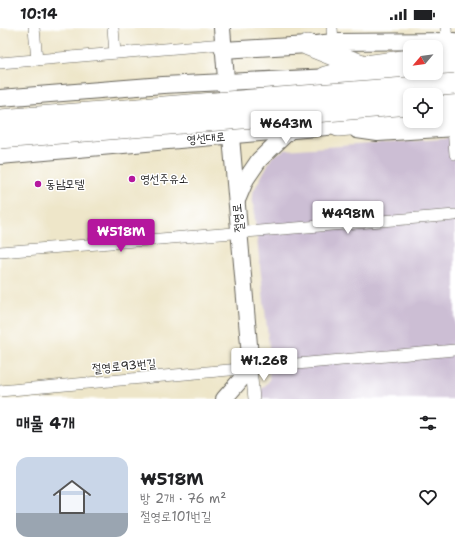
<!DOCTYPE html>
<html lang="ko">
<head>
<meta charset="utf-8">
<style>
	body { margin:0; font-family:"Shantell Sans","Poor Story",sans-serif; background:#f2f2f2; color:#202124; height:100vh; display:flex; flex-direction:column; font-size:15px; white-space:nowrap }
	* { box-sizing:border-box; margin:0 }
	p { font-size:13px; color:#757577 }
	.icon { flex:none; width:22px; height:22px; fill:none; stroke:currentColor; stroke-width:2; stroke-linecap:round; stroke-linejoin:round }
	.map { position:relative; height:371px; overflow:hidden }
	.panel { display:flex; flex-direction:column; background:#fff; flex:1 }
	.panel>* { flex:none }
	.needle { width:26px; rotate:241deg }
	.tools { position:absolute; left:403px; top:12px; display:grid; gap:8px }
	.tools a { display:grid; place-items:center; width:40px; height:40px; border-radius:8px; background:#fff; box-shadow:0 2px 6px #0003; font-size:20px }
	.price { position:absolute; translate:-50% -34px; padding:0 9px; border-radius:4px; background:#fff; color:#222; font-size:13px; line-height:26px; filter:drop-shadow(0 1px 2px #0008) }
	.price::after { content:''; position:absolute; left:50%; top:24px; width:12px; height:9px; margin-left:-6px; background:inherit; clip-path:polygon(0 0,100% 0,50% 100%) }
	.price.active { background:#b5179e; color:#fff }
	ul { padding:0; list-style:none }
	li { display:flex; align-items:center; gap:12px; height:100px; padding:0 16px }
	li span { display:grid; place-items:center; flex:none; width:112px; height:80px; border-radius:12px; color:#555 }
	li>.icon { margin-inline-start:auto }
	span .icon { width:48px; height:48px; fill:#fffc; stroke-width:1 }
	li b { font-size:17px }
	h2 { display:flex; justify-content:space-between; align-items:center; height:48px; padding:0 16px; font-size:17px }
	.status { display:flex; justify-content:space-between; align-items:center; height:28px; padding:0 20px; background:#fff; direction:ltr }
	.status svg { height:11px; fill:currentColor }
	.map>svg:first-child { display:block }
	.industrial { fill:#ccbed4 }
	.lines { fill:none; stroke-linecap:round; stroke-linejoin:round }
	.street-casing { stroke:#666359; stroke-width:12 }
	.secondary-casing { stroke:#666359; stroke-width:18 }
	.highway-casing { stroke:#666359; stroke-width:22 }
	.street { stroke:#fff; stroke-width:11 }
	.secondary { stroke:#fff; stroke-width:16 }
	.highway { stroke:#fff; stroke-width:21 }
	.highway-bridge-casing { stroke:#666359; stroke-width:22; stroke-linecap:butt }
	.highway-bridge { stroke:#fff; stroke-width:21 }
	.poi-dot { fill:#b5179e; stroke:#fff; stroke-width:1.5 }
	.labels { text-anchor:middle; stroke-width:3; stroke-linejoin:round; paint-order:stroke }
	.street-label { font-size:12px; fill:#1c1c1c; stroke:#fff }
	.poi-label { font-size:12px; fill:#1c1c1c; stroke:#fff; text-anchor:start }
</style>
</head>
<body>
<div class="status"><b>10:14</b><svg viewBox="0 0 49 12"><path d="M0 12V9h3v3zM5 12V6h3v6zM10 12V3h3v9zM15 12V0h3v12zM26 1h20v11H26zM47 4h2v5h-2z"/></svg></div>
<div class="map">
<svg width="455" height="371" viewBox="0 0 455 371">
	<rect width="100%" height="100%" fill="#fff"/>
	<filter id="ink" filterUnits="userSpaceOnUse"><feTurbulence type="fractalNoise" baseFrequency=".025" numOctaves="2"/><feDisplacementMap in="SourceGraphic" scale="8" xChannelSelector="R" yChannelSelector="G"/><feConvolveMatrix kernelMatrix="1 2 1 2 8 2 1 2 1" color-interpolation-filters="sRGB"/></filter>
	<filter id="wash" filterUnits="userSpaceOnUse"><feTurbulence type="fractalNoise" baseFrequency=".012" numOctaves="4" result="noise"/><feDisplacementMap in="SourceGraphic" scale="16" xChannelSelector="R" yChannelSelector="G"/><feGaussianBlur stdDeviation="0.9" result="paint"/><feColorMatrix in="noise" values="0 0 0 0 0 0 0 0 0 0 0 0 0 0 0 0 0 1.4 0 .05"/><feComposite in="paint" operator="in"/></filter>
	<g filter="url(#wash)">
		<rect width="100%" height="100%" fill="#eee6c9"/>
		<polygon class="industrial" points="455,110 455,371 253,371 269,353 270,327 252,166 272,129 284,122"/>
	</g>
	<g filter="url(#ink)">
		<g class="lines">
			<defs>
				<g id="street">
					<polyline points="34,0 37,32"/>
					<polyline points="113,0 115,25"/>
					<polyline points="332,0 333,14"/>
					<polyline points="446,0 447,14"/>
					<polyline points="0,35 223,16"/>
					<polyline points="453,100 455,126"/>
					<polyline points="0,224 455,187"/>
					<polyline points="251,340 254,371"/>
					<polyline points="0,363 251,340 455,322"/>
				</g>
				<g id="secondary">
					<polyline points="222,0 227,64"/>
					<polyline points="223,22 308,17 333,14 455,13"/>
					<polyline points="436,43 455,42"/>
					<polyline points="0,70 163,57 372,47 410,45"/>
					<polyline points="357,102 378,105 455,100"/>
					<polyline points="0,128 338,98 349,95"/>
					<polyline points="238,170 246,151 259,132 290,102"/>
					<polyline points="224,371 251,340 230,97"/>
				</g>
				<g id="highway">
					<polyline points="308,17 333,27 365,38"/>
					<polyline points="436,30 455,29"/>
					<polyline points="325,49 365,38 410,32"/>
					<polyline points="436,74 455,73"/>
					<polyline points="436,90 455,89"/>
					<polyline points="338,98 410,92"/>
				</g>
			</defs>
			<use href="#street" class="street-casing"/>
			<use href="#secondary" class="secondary-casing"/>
			<use href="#highway" class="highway-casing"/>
			<use href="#street" class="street"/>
			<use href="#secondary" class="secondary"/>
			<use href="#highway" class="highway"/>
			<defs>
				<g id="highway-bridge">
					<polyline points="0,92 455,56"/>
					<polyline points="0,110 410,76"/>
				</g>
			</defs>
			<use href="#highway-bridge" class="highway-bridge-casing"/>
			<use href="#highway-bridge" class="highway-bridge"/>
		</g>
	</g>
	<g class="poi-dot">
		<circle cx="132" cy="151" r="4"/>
		<circle cx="38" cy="156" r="4"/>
	</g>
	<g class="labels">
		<g class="street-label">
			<text transform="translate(206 110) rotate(-5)" y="4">영선대로</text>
			<text transform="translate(238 190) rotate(-96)" y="4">절영로</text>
			<text transform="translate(124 338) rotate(-5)" y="4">절영로93번길</text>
		</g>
		<g class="poi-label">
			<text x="140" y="155">영선주유소</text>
			<text x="46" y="160">동남모텔</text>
		</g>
	</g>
</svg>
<div class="tools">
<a><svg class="needle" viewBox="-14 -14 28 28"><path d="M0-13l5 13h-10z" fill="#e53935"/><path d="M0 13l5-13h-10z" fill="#757577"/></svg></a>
<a><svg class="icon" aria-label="locate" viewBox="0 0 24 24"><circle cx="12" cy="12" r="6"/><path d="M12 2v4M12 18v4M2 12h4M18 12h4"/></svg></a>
</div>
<b class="price" style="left:286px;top:117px">₩643M</b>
<b class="price" style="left:348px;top:207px">₩498M</b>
<b class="price active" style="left:121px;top:225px">₩518M</b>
<b class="price" style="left:264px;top:354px">₩1.26B</b>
</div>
<section class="panel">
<h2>매물 4개<svg class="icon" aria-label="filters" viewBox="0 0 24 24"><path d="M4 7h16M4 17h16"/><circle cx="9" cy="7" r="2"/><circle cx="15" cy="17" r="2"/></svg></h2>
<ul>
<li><span style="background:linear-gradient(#c9d6e8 70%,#9aa5b1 0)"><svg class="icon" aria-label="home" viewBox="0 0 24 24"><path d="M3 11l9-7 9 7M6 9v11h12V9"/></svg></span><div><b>₩518M</b><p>방 2개 · 76 m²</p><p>절영로101번길</p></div><svg class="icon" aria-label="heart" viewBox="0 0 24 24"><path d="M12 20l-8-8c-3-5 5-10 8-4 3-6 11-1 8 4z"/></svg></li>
</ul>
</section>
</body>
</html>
